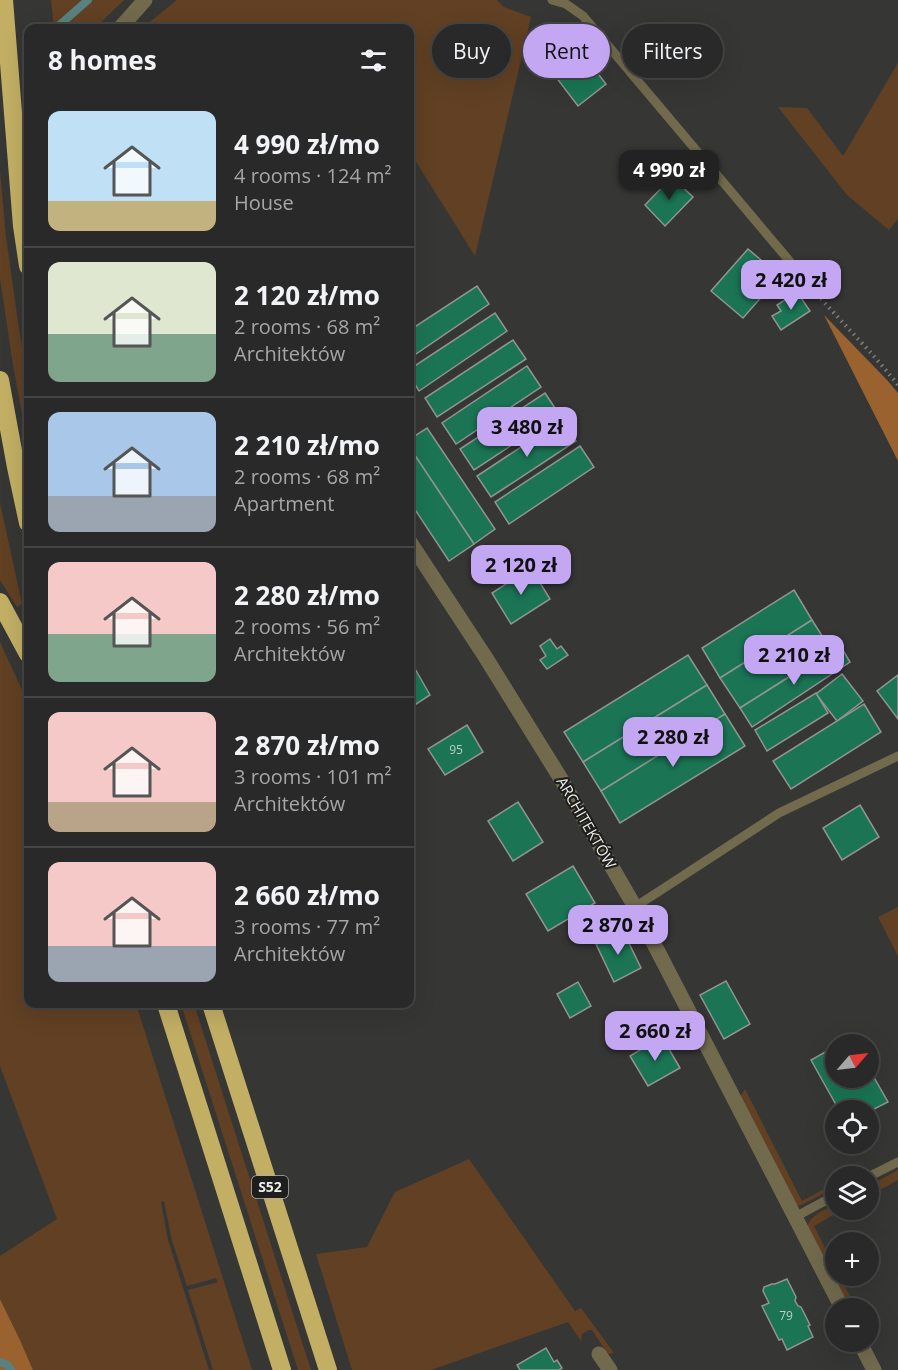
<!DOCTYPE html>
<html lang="en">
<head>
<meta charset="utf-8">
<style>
	body { margin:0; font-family:"Open Sans",sans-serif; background:#343534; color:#f1f3f6; height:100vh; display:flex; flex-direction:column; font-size:22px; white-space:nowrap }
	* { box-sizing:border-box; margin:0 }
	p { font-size:20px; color:#a5a6a8 }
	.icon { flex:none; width:33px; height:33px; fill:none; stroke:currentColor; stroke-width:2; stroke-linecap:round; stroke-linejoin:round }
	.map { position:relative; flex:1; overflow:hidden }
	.drawer { position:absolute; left:24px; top:24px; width:390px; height:984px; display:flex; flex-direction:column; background:#282928; border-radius:12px; box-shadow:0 6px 24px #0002,0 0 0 2px #444545 }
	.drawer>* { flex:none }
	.guide { position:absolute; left:432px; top:24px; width:375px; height:54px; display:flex; gap:12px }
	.needle { width:39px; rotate:62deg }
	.fabs { position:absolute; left:825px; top:1034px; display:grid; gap:12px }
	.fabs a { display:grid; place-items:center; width:54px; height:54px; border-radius:50%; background:#282928; box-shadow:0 6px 24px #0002,0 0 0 2px #444545; font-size:30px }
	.price { position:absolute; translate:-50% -51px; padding:0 14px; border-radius:12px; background:#c3a7f2; color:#111; font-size:20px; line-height:39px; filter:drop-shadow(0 2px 3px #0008) }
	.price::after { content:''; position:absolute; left:50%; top:36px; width:18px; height:14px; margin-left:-9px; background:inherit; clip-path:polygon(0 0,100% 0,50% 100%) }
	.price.current { background:#222; color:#fff }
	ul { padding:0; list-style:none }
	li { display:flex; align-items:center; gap:18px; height:150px; padding:0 24px }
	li+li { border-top:2px solid #444545 }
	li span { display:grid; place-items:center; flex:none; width:168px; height:120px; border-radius:12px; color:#555 }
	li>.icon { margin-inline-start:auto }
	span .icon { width:72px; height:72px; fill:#fffc; stroke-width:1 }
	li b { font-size:26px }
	h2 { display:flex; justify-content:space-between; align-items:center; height:72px; padding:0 24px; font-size:26px }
	.pill { padding:0 21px; border-radius:27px; background:#282928; box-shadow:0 6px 24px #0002,0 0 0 2px #444545; font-size:21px; line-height:54px }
	.pill.current { background:#c3a7f2; color:#111 }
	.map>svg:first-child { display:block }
	.green { fill:#614023 }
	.forest { fill:#99622f }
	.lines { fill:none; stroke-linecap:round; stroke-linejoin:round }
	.stream { stroke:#598182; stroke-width:8 }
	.building { fill:#1b7555; stroke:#909492; stroke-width:1.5 }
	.path { stroke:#7f807e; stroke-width:4; stroke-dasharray:1.5 4.5; stroke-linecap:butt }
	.service { stroke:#726a4d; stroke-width:9 }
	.minor { stroke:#726a4d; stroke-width:15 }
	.motorway { stroke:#c2af64; stroke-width:18 }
	.labels { text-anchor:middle; stroke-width:4.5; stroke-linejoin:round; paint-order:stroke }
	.number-label { font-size:12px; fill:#b7cec5 }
	.shield { fill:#1e1e1d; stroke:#aeaeac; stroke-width:1.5 }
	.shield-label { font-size:14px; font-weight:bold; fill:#ebebea }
	.street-label { font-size:15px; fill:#ebebea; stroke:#1e1e1d }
</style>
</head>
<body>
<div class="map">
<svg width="898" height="1370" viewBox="0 0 898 1370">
	<rect width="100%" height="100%" fill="#363735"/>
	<g class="green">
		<polygon points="51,0 124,0 95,28 54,28"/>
		<polygon points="177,0 497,0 504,7 531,17 475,256 410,152 410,28 146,28 151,21"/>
		<polygon points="898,63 898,219 889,230 847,195 778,107 807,108 843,156"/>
		<polygon points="0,171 6,237 18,322 28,385 28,446 13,365 0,278"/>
		<polygon points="0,503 22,604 17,607 0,580"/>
		<polygon points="0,642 28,703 28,733 25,739 25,746 28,754 28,1004 136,1004 252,1370 213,1370 188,1290 218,1282 216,1278 187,1286 172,1241 164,1201 161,1202 168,1240 209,1370 33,1370 20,1340 0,1299 0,1256 57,1219 0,1066"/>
		<polygon points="898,907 898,956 878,917"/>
		<polygon points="181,1004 194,1004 311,1370 298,1370"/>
		<polygon points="745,1089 802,1201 835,1183 835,1188 799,1206 795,1204 740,1097"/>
		<polygon points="469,1159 575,1311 581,1308 614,1353 608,1354 592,1330 588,1330 582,1334 581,1341 568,1322 431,1370 352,1370 316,1254 367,1247 395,1192"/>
		<polygon points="898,1170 898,1180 869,1196 869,1186"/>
		<path d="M835,1204L836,1209H844L814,1226L835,1268L836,1275H839L856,1308H850L807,1226C812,1214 825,1210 835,1204Z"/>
	</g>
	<g class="forest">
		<polygon points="824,315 887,380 898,393 898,461"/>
		<polygon points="0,1299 20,1340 33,1370 0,1370"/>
	</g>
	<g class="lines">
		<g class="stream">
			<polyline points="56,28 88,0"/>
			<polyline points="0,1362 8,1365 11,1370"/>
		</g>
	</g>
	<g class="building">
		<polygon points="580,50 606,84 578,106 552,72"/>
		<polygon points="672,177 693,197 665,226 645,205"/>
		<polygon points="748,249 780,276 743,318 711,291"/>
		<polygon points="477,286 489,304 410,358 410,330"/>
		<polygon points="797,292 810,311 781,330 772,316 781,311 777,305"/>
		<polygon points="495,313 507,331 419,391 410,376 410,369"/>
		<polygon points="513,340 526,359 437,417 425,398"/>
		<polygon points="527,366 541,387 456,444 442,423"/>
		<polygon points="545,393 559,414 474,470 460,449"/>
		<polygon points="562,420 576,441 491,497 477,476"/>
		<polygon points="427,428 495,529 474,544 410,448 410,439"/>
		<polygon points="580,446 594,467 509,524 495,502"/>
		<polygon points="410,448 474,544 449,561 410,502"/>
		<polygon points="531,568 550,599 511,624 492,593"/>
		<polygon points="794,590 812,620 720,678 702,648"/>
		<polygon points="812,620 831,650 740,708 720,678"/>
		<polygon points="550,639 557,649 561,646 568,655 547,669 540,660 546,656 540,646"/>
		<polygon points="840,645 850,662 752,727 740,708"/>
		<polygon points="688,655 707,685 583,762 564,732"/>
		<polygon points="410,660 430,695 410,708"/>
		<polygon points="842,674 863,701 837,721 816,694"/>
		<polygon points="898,675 898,719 877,691"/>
		<polygon points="707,685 725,714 601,791 583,762"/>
		<polygon points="816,693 828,713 767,751 755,730"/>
		<polygon points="864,704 881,732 791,789 773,761"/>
		<polygon points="725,714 745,746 620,823 601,791"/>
		<polygon points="467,725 483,752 445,775 428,749"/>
		<polygon points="518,802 543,842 513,861 488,821"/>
		<polygon points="860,805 879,837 842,860 823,828"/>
		<polygon points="573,866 595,903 548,931 526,894"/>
		<polygon points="623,931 641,968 614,982 596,944"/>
		<polygon points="726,981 750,1024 724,1039 700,995"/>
		<polygon points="578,982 591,1006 570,1018 557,994"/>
		<polygon points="662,1037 680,1068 648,1086 630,1056"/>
		<polygon points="851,1037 855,1044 839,1044"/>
		<polygon points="836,1046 836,1077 868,1077 868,1067 888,1102 868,1112 868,1110 839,1110 811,1060"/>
		<polygon points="787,1279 796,1297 795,1301 798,1306 801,1307 810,1325 808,1326 813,1337 787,1350 782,1339 779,1340 762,1306 769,1303 763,1291 764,1287 772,1284 775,1284"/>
		<polygon points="546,1348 554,1362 557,1360 562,1368 559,1370 520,1370 517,1365"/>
	</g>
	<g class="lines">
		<path class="path" d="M817,294C844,325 873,353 898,385"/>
		<g class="service">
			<polyline points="552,0 566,4 583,16 808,283"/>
			<polyline points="635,907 779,813 898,756"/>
			<polyline points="868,1177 898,1162"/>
			<polyline points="795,1217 836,1195"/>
		</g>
		<g class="minor">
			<polyline points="120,28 145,0"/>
			<polyline points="410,542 486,658 561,779 635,907 842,1308"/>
			<polyline points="859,1341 874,1370"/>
			<polyline points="599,1354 610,1370"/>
		</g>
		<g class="motorway">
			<polyline points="4,0 22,226 28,266"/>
			<polyline points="0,380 16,467 28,523"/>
			<polyline points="0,602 28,654"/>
			<polyline points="166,1004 282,1370"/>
			<polyline points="211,1004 328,1370"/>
		</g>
	</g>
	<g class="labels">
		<g class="number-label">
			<text x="456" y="754">95</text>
			<text x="786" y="1320">79</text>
		</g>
		<rect class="shield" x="252" y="1176" width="36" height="22" rx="4.5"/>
		<g class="shield-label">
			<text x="270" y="1192">S52</text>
		</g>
		<g class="street-label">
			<text transform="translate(586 823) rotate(60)" y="5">ARCHITEKTÓW</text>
		</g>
	</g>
</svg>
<div class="fabs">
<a><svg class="needle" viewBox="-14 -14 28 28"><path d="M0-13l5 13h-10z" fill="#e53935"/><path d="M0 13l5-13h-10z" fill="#a5a6a8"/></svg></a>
<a><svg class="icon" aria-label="locate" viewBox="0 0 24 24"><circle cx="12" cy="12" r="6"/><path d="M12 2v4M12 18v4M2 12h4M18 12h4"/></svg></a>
<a><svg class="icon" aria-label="layers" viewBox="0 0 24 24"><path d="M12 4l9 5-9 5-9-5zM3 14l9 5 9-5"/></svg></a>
<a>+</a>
<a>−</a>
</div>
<b class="price current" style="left:669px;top:201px">4 990 zł</b>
<b class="price" style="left:791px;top:311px">2 420 zł</b>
<b class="price" style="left:527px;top:458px">3 480 zł</b>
<b class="price" style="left:521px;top:596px">2 120 zł</b>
<b class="price" style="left:794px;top:686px">2 210 zł</b>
<b class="price" style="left:673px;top:768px">2 280 zł</b>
<b class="price" style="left:618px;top:956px">2 870 zł</b>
<b class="price" style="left:655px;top:1062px">2 660 zł</b>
<div class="guide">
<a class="pill">Buy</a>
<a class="pill current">Rent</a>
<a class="pill">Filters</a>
</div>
<section class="drawer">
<h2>8 homes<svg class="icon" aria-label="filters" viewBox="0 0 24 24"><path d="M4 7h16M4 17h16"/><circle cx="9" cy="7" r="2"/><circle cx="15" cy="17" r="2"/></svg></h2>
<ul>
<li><span style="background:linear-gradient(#bfe0f5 75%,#c2b280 0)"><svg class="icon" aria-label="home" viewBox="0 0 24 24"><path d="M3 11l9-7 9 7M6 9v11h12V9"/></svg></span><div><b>4 990 zł/mo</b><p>4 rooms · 124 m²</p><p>House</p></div></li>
<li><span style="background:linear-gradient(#dfe7d0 60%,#7fa58c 0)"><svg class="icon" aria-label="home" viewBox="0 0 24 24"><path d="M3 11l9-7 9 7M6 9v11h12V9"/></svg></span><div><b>2 120 zł/mo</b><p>2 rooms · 68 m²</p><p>Architektów</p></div></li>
<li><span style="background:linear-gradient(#a9c7e8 70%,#9aa5b1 0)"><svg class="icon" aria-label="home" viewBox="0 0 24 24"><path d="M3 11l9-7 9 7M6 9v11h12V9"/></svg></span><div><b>2 210 zł/mo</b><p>2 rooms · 68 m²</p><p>Apartment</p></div></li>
<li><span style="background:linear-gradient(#f6c9c9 60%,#7fa58c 0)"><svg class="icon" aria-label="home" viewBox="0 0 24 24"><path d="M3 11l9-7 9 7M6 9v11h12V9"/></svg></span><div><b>2 280 zł/mo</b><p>2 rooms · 56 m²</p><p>Architektów</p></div></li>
<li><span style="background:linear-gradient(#f6c9c9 75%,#b9a48a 0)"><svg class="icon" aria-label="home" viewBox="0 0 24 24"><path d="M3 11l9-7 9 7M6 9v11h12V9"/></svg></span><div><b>2 870 zł/mo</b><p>3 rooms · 101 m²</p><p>Architektów</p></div></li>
<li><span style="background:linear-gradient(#f6c9c9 70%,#9aa5b1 0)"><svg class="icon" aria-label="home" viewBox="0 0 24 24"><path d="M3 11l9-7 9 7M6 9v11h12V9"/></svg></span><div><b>2 660 zł/mo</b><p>3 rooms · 77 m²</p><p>Architektów</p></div></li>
</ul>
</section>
</div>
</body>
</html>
